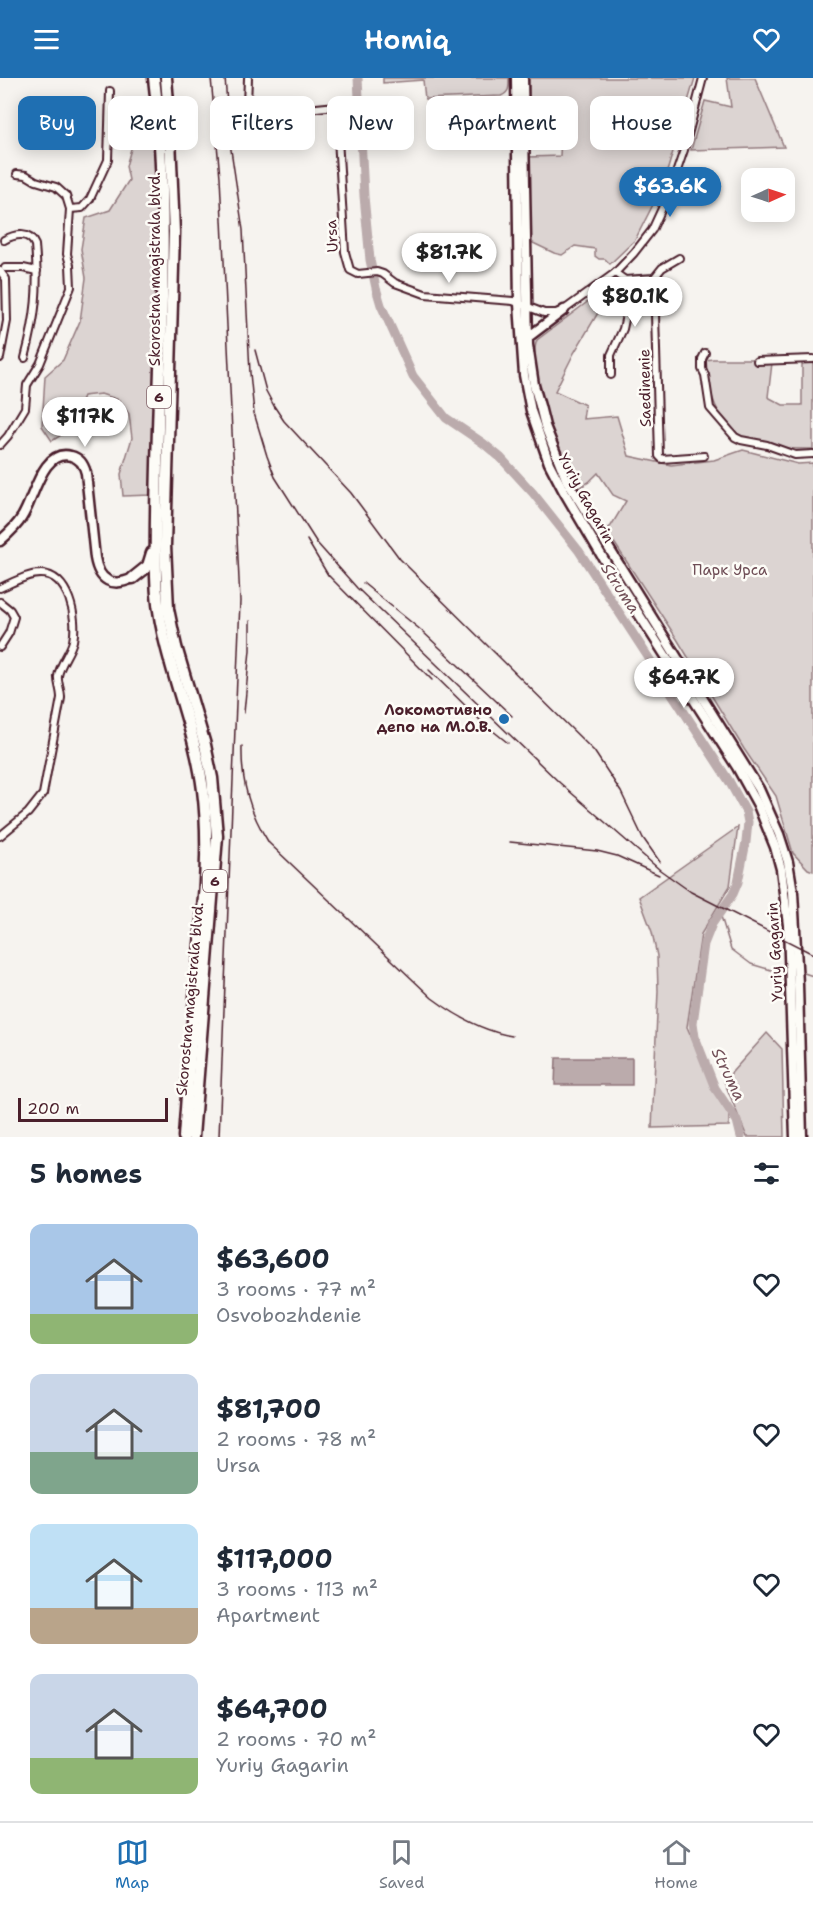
<!DOCTYPE html>
<html lang="en">
<head>
<meta charset="utf-8">
<style>
	body { margin:0; font-family:"Shantell Sans",sans-serif; background:#f2f2f3; color:#1f2937; height:100vh; display:flex; flex-direction:column; font-size:22px; white-space:nowrap }
	* { box-sizing:border-box; margin:0 }
	p { font-size:20px; color:#747a83 }
	.icon { flex:none; width:33px; height:33px; fill:none; stroke:currentColor; stroke-width:2; stroke-linecap:round; stroke-linejoin:round }
	.map { position:relative; height:1059px; overflow:hidden }
	.sheet { display:flex; flex-direction:column; background:#fff; flex:1 }
	.sheet>* { flex:none }
	.banner { position:absolute; left:18px; top:18px; width:777px; height:54px; display:flex; gap:12px }
	.needle { width:39px; rotate:87deg }
	.tools { position:absolute; left:741px; top:90px; display:grid; gap:12px }
	.tools a { display:grid; place-items:center; width:54px; height:54px; border-radius:12px; background:#fff; box-shadow:0 3px 15px #0003; font-size:30px }
	.scale { position:absolute; left:18px; bottom:15px; width:150px; box-sizing:border-box; padding-left:6px; border:3px solid #4a1f2b; border-top:0; font-size:16px; line-height:21px; white-space:nowrap; color:#4a1f2b; -webkit-text-stroke:4px #fdfcf7; paint-order:stroke }
	.price { position:absolute; translate:-50% -51px; padding:0 14px; border-radius:21px; background:#fff; color:#222; font-size:20px; line-height:39px; filter:drop-shadow(0 2px 3px #0008) }
	.price::after { content:''; position:absolute; left:50%; top:36px; width:18px; height:14px; margin-left:-9px; background:inherit; clip-path:polygon(0 0,100% 0,50% 100%) }
	.price.active { background:#1f6fb2; color:#fff }
	ul { padding:0; list-style:none }
	li { display:flex; align-items:center; gap:18px; height:150px; padding:0 30px }
	li span { display:grid; place-items:center; flex:none; width:168px; height:120px; border-radius:12px; color:#555 }
	li>.icon { margin-inline-start:auto }
	span .icon { width:72px; height:72px; fill:#fffc; stroke-width:1 }
	li b { font-size:26px }
	h2 { display:flex; justify-content:space-between; align-items:center; height:72px; padding:0 30px; font-size:26px }
	.pill { padding:0 21px; border-radius:12px; background:#fff; box-shadow:0 3px 15px #0003; font-size:21px; line-height:54px }
	.pill.active { background:#1f6fb2; color:#fff }
	header { display:flex; justify-content:space-between; align-items:center; height:78px; padding:0 30px; background:#1f6fb2; color:#fff; font-size:27px; font-weight:600 }
	.dock { display:flex; justify-content:space-around; align-items:center; height:84px; border-top:2px solid #e0e1e3; background:#fff; font-size:16px; color:#747a83 }
	.dock a { display:grid; justify-items:center; gap:3px }
	.dock .active { color:#1f6fb2 }
	.map>svg:first-child { display:block }
	.green { fill:#dcd4d2; stroke:#937a7e; stroke-width:1.5 }
	.water { fill:#bbabac; stroke:#8e7378; stroke-width:1.5 }
	.lines { fill:none; stroke-linecap:round; stroke-linejoin:round }
	.stream { stroke:#8e7378; stroke-width:1.5 }
	.river { stroke:#bbabac; stroke-width:9 }
	.street-casing { stroke:#4a1f2b; stroke-width:10 }
	.secondary-casing { stroke:#4a1f2b; stroke-width:13 }
	.highway-casing { stroke:#4a1f2b; stroke-width:15 }
	.street { stroke:#fdfcf7; stroke-width:6 }
	.secondary { stroke:#fdfcf7; stroke-width:8 }
	.highway { stroke:#fdfcf7; stroke-width:10 }
	.rail { stroke:#4a1f2b; stroke-width:1.5 }
	.poi-dot { fill:#1f6fb2; stroke:#fdfcf7; stroke-width:2 }
	.labels { text-anchor:middle; stroke-width:5; stroke-linejoin:round; paint-order:stroke }
	.shield { fill:#fdfcf7; stroke:#806168; stroke-width:1.5 }
	.shield-label { font-size:14px; font-weight:bold; fill:#4a1f2b }
	.street-label { font-size:15px; fill:#4a1f2b; stroke:#fdfcf7 }
	.park-label { font-size:15px; fill:#6e4c55; stroke:#fdfcf7 }
	.poi-label { font-size:15px; font-weight:bold; fill:#4a1f2b; stroke:#fdfcf7; text-anchor:end }
	.water-label { font-size:16px; font-style:italic; fill:#725058; stroke:#fdfcf7 }
</style>
</head>
<body>
<header><svg class="icon" aria-label="menu" viewBox="0 0 24 24"><path d="M4 6h16M4 12h16M4 18h16"/></svg>Homiq<svg class="icon" aria-label="heart" viewBox="0 0 24 24"><path d="M12 20l-8-8c-3-5 5-10 8-4 3-6 11-1 8 4z"/></svg></header>
<div class="map">
<svg width="813" height="1059" viewBox="0 0 813 1059">
	<rect width="100%" height="100%" fill="#f6f3ef"/>
	<filter id="ink" filterUnits="userSpaceOnUse"><feTurbulence type="fractalNoise" baseFrequency=".0167" numOctaves="2"/><feDisplacementMap in="SourceGraphic" scale="12" xChannelSelector="R" yChannelSelector="G"/><feConvolveMatrix kernelMatrix="1 2 1 2 8 2 1 2 1" color-interpolation-filters="sRGB"/></filter>
	<g filter="url(#ink)">
		<g class="green">
			<path d="M383,0H509C509,9 510,14 501,18L425,21L423,2L383,5Z"/>
			<polygon points="529,0 695,0 663,107 635,162 610,186 605,181 599,181 595,178 595,171 575,168 562,177 554,175 531,164 528,79 560,78 561,58 553,44 528,44"/>
			<polygon points="727,0 755,0 784,69 691,72 705,23 731,29"/>
			<polygon points="155,48 158,191 151,417 123,418 121,396 132,360 129,336 119,322 101,316 83,318 69,352 52,363 42,348 45,298 63,282 80,243 86,200 81,171 86,140 110,132 129,102 126,88 135,57"/>
			<path d="M614,204V208L574,275L555,313L585,327L583,341L617,338L629,378L671,387L714,382L743,372L798,386L813,385V793L808,791L793,775L776,718L744,671L677,561L606,452L611,448L626,423L613,417L598,395L589,404L579,410C559,390 526,288 537,262Z"/>
			<path d="M713,281H755V285H772L768,319L783,327H802V284H813V371C746,372 710,355 706,282Z"/>
			<polygon points="738,749 730,808 701,856 687,949 719,1022 729,1037 729,1048 652,1050 658,913 657,878 652,854 639,819"/>
			<polygon points="767,955 782,971 784,1059 747,1059 724,1003"/>
		</g>
		<polygon class="water" points="556,980 632,980 632,1007 555,1007"/>
		<g class="lines">
			<g class="stream">
				<polyline points="720,835 731,871 751,886 778,894"/>
				<polyline points="804,895 813,898"/>
			</g>
			<polyline class="river" points="358,0 364,118 370,182 376,210 381,227 413,298 446,340 483,365 501,380 533,415 579,473 729,703 746,734 748,744 746,764 738,804 733,816 712,846 704,866 693,945 695,959 715,1010 737,1043 741,1059"/>
			<defs>
				<g id="street">
					<polyline points="248,0 247,27 269,27 297,32 336,28 345,174 350,192 358,196 377,194 383,196 395,205 425,216 513,223 544,235 556,235 564,232 615,195 634,175 652,152 670,113 684,72 703,0"/>
					<polyline points="70,131 82,130 90,121 108,82 110,13"/>
					<path d="M4,162C15,156 29,153 35,167C39,210 36,239 25,280"/>
					<polyline points="5,190 23,190 37,193"/>
					<polyline points="0,193 6,201 7,243 0,280"/>
					<polyline points="615,195 625,202 654,200 659,378 662,381 704,378"/>
					<polyline points="654,200 662,190 679,180"/>
					<polyline points="705,275 702,281 702,291 705,297 710,330 735,359 741,362 767,367 795,377 813,376"/>
					<polyline points="757,283 813,281"/>
					<polyline points="611,297 611,277 623,251 626,237 625,202"/>
					<polyline points="0,367 8,358 25,330 27,307 40,286 71,209 70,187 67,176 70,131 66,118 56,109 36,103 26,97 17,96"/>
					<path d="M0,510C12,505 27,496 40,496C69,495 78,541 73,563C70,575 60,586 58,598C57,603 61,612 61,620L43,716L28,735L0,758"/>
					<polyline points="0,524 10,532 14,539 9,555 0,569"/>
				</g>
				<g id="secondary">
					<polyline points="516,0 519,226 524,297 531,333 549,385 563,412 606,485 737,689 758,727 775,769 781,791 788,847 795,1059"/>
					<polyline points="523,0 528,267 534,307 540,328 545,348 567,403 759,711 779,756 788,784 793,814 798,906 802,1059"/>
					<polyline points="527,260 564,232"/>
					<path d="M0,463C8,456 17,448 22,439C34,421 42,370 71,378C80,380 84,387 86,395L95,480C99,503 112,510 133,500"/>
				</g>
				<g id="highway">
					<path d="M154,0C174,166 153,332 156,498C157,572 194,639 203,712C210,767 204,822 199,877C193,938 188,998 184,1059"/>
					<polyline points="166,0 169,37 174,154 165,467 168,531 176,569 205,667 212,700 217,758 193,1059"/>
					<polyline points="133,500 148,488 152,475"/>
				</g>
			</defs>
			<use href="#street" class="street-casing"/>
			<use href="#secondary" class="secondary-casing"/>
			<use href="#highway" class="highway-casing"/>
			<use href="#street" class="street"/>
			<use href="#secondary" class="secondary"/>
			<use href="#highway" class="highway"/>
			<g class="rail">
				<polyline points="211,0 220,99 240,523 219,1059"/>
				<polyline points="225,0 230,65 243,152 250,295 254,335 267,378 275,399 317,465 357,510 560,705 660,792 691,814 813,876"/>
				<polyline points="255,272 266,313 274,328 284,343 351,415 400,481 594,673 621,714 643,760 660,784"/>
				<polyline points="307,462 328,497 432,602"/>
				<polyline points="363,505 422,553 512,638"/>
				<polyline points="429,592 482,644 508,665"/>
				<polyline points="244,635 250,572 250,543"/>
				<path d="M242,668C241,705 250,735 269,765L432,920C456,938 482,953 512,958"/>
				<polyline points="510,764 597,773 617,778 659,797"/>
			</g>
		</g>
	</g>
	<circle class="poi-dot" cx="504" cy="641" r="6"/>
	<g class="labels">
		<g class="shield">
			<rect x="147" y="308" width="24" height="22" rx="4.5"/>
			<rect x="203" y="792" width="24" height="22" rx="4.5"/>
		</g>
		<g class="shield-label">
			<text x="159" y="324">6</text>
			<text x="215" y="808">6</text>
		</g>
		<g class="street-label">
			<text transform="translate(332 158) rotate(-93)" y="5">Ursa</text>
			<text transform="translate(155 191) rotate(-90)" y="5">Skorostna magistrala blvd.</text>
			<text transform="translate(645 310) rotate(-91)" y="5">Saedinenie</text>
			<text transform="translate(586 420) rotate(61)" y="5">Yuriy Gagarin</text>
			<text transform="translate(775 874) rotate(-93)" y="5">Yuriy Gagarin</text>
			<text transform="translate(190 921) rotate(-85)" y="5">Skorostna magistrala blvd.</text>
		</g>
		<g class="park-label">
			<text x="730" y="497">Парк Урса</text>
		</g>
		<g class="poi-label">
			<text x="492" y="637">Локомотивно<tspan x="492" dy="17">депо на М.О.В.</tspan></text>
		</g>
		<g class="water-label">
			<text transform="translate(621 510) rotate(57)" y="6">Struma</text>
			<text transform="translate(729 996) rotate(64)" y="6">Struma</text>
		</g>
	</g>
</svg>
<div class="tools">
<a><svg class="needle" viewBox="-14 -14 28 28"><path d="M0-13l5 13h-10z" fill="#e53935"/><path d="M0 13l5-13h-10z" fill="#747a83"/></svg></a>
</div>
<div class="scale">200 m</div>
<b class="price active" style="left:670px;top:140px">$63.6K</b>
<b class="price" style="left:449px;top:206px">$81.7K</b>
<b class="price" style="left:635px;top:250px">$80.1K</b>
<b class="price" style="left:85px;top:370px">$117K</b>
<b class="price" style="left:684px;top:631px">$64.7K</b>
<div class="banner">
<a class="pill active">Buy</a>
<a class="pill">Rent</a>
<a class="pill">Filters</a>
<a class="pill">New</a>
<a class="pill">Apartment</a>
<a class="pill">House</a>
</div>
</div>
<section class="sheet">
<h2>5 homes<svg class="icon" aria-label="filters" viewBox="0 0 24 24"><path d="M4 7h16M4 17h16"/><circle cx="9" cy="7" r="2"/><circle cx="15" cy="17" r="2"/></svg></h2>
<ul>
<li><span style="background:linear-gradient(#a9c7e8 75%,#8fb573 0)"><svg class="icon" aria-label="home" viewBox="0 0 24 24"><path d="M3 11l9-7 9 7M6 9v11h12V9"/></svg></span><div><b>$63,600</b><p>3 rooms · 77 m²</p><p>Osvobozhdenie</p></div><svg class="icon" aria-label="heart" viewBox="0 0 24 24"><path d="M12 20l-8-8c-3-5 5-10 8-4 3-6 11-1 8 4z"/></svg></li>
<li><span style="background:linear-gradient(#c9d6e8 65%,#7fa58c 0)"><svg class="icon" aria-label="home" viewBox="0 0 24 24"><path d="M3 11l9-7 9 7M6 9v11h12V9"/></svg></span><div><b>$81,700</b><p>2 rooms · 78 m²</p><p>Ursa</p></div><svg class="icon" aria-label="heart" viewBox="0 0 24 24"><path d="M12 20l-8-8c-3-5 5-10 8-4 3-6 11-1 8 4z"/></svg></li>
<li><span style="background:linear-gradient(#bfe0f5 70%,#b9a48a 0)"><svg class="icon" aria-label="home" viewBox="0 0 24 24"><path d="M3 11l9-7 9 7M6 9v11h12V9"/></svg></span><div><b>$117,000</b><p>3 rooms · 113 m²</p><p>Apartment</p></div><svg class="icon" aria-label="heart" viewBox="0 0 24 24"><path d="M12 20l-8-8c-3-5 5-10 8-4 3-6 11-1 8 4z"/></svg></li>
<li><span style="background:linear-gradient(#c9d6e8 70%,#8fb573 0)"><svg class="icon" aria-label="home" viewBox="0 0 24 24"><path d="M3 11l9-7 9 7M6 9v11h12V9"/></svg></span><div><b>$64,700</b><p>2 rooms · 70 m²</p><p>Yuriy Gagarin</p></div><svg class="icon" aria-label="heart" viewBox="0 0 24 24"><path d="M12 20l-8-8c-3-5 5-10 8-4 3-6 11-1 8 4z"/></svg></li>
</ul>
</section>
<nav class="dock">
<a class="active"><svg class="icon" aria-label="map" viewBox="0 0 24 24"><path d="M3 6l6-2 6 2 6-2v14l-6 2-6-2-6 2zM9 4v14M15 6v14"/></svg>Map</a>
<a><svg class="icon" aria-label="saved" viewBox="0 0 24 24"><path d="M7 4h10v16l-5-4-5 4z"/></svg>Saved</a>
<a><svg class="icon" aria-label="home" viewBox="0 0 24 24"><path d="M3 11l9-7 9 7M6 9v11h12V9"/></svg>Home</a>
</nav>
</body>
</html>
